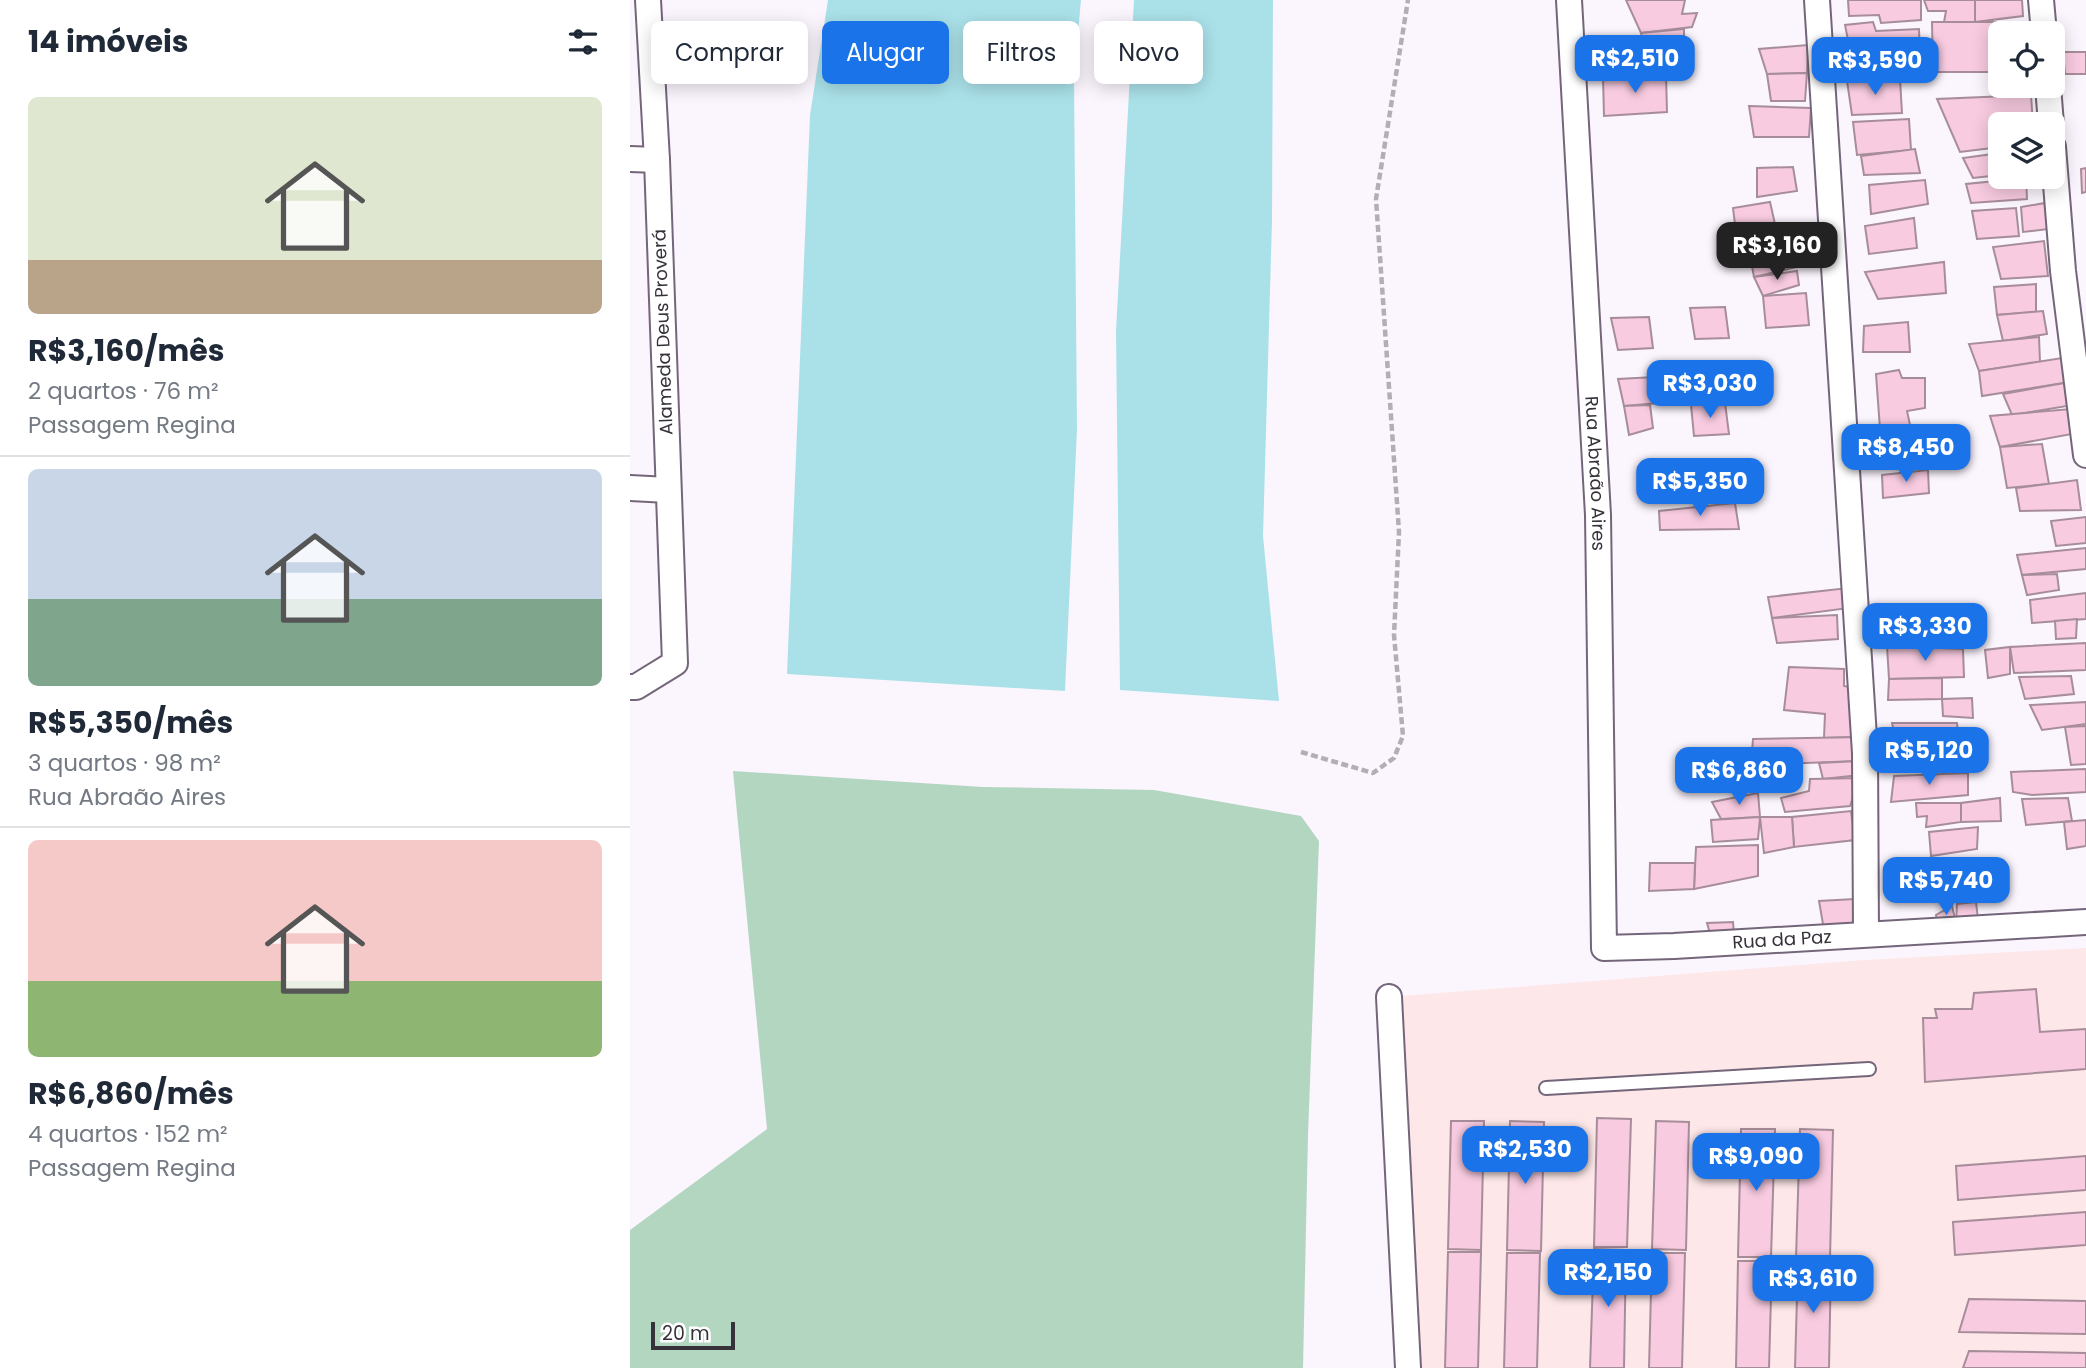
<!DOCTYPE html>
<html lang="pt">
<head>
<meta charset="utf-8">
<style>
	body { margin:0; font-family:Poppins,sans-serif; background:#f2f2f3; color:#1f2937; height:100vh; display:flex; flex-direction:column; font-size:26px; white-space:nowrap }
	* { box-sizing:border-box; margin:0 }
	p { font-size:23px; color:#747a83 }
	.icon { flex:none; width:38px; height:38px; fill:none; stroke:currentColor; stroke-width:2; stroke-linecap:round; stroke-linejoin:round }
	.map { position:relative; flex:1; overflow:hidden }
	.drawer { display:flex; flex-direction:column; background:#fff; width:630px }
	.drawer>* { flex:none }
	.hud { position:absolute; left:21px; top:21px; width:665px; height:63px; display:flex; gap:14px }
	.controls { position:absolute; left:1358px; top:21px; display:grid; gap:14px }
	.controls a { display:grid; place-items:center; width:77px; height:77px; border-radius:10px; background:#fff; box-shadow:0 4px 18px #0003; font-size:35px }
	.scale { position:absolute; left:21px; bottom:18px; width:84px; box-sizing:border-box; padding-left:7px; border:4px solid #37313a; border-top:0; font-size:19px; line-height:24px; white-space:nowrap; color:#37313a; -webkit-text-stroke:5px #fff; paint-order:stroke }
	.price { position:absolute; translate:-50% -60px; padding:0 16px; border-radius:14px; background:#1a73e8; color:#fff; font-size:23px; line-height:46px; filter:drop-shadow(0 2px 4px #0008) }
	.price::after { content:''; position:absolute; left:50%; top:42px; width:21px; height:16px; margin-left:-10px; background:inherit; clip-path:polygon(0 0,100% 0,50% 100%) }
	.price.selected { background:#222; color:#fff }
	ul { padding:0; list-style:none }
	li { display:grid; align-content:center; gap:14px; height:371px; padding:0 28px }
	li+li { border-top:2px solid #e0e1e3 }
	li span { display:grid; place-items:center; height:217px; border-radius:10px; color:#555 }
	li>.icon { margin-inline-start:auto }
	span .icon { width:126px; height:126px; fill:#fffc; stroke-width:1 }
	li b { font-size:30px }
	h2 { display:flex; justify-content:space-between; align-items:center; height:84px; padding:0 28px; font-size:30px }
	.tag { padding:0 24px; border-radius:10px; background:#fff; box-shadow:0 4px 18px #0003; font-size:24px; line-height:63px }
	.tag.selected { background:#1a73e8; color:#fff }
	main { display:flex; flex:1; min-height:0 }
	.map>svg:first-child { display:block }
	.industrial { fill:#fde7e8 }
	.green { fill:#b3d6c0 }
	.water { fill:#aae1e9 }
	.building { fill:#f8cbe0; stroke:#a78d99; stroke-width:2 }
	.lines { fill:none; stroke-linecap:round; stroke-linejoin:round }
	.lane-casing { stroke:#74667a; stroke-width:16 }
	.street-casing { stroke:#74667a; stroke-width:28 }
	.path { stroke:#b3adb6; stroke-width:4.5; stroke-dasharray:7 3.5; stroke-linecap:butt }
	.lane { stroke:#fff; stroke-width:12 }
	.street { stroke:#fff; stroke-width:24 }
	.labels { text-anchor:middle; stroke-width:7; stroke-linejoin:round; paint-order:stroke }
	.street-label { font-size:18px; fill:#37313a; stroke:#fff }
</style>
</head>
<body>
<main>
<section class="drawer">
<h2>14 imóveis<svg class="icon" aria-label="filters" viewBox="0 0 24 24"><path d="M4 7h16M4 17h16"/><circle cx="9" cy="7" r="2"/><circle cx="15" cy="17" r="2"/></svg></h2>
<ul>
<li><span style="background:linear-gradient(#dfe7d0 75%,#b9a48a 0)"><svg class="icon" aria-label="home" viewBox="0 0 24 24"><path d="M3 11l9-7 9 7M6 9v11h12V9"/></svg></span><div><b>R$3,160/mês</b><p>2 quartos · 76 m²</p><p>Passagem Regina</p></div></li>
<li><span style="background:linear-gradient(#c9d6e8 60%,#7fa58c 0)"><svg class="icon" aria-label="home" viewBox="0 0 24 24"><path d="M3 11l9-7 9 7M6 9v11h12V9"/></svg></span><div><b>R$5,350/mês</b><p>3 quartos · 98 m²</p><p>Rua Abraão Aires</p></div></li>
<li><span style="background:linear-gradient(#f6c9c9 65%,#8fb573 0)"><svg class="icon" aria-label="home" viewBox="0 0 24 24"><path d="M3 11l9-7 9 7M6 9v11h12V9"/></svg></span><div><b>R$6,860/mês</b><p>4 quartos · 152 m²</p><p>Passagem Regina</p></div></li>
</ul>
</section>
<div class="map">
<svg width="1456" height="1368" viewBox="0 0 1456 1368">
	<rect width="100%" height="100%" fill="#fbf5fe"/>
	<polygon class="industrial" points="1456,948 1456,1368 778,1368 759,997 1235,960"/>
	<polygon class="green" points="103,771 353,787 524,790 671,816 689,841 678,1135 673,1368 0,1368 0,1230 137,1129"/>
	<g class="water">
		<polygon points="198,0 451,0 444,77 447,429 435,691 157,674 180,115"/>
		<polygon points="504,0 643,0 642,221 633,536 649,701 490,690 486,331"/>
	</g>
	<g class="building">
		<polygon points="996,0 1055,0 1052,14 1067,13 1062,27 1011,33"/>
		<polygon points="1218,0 1291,0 1291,20 1251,23 1249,15 1219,16"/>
		<polygon points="1294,0 1345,0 1345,22 1314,22 1316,11 1298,11"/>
		<polygon points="1345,0 1392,0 1393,16 1345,22"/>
		<polygon points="1243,22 1246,31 1289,29 1290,56 1239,55 1238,45 1219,45 1215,25"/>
		<polygon points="1302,22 1400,22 1402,33 1370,33 1370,72 1303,72"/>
		<polygon points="1054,29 1054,51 1017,54 1011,33"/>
		<polygon points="1178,45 1177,73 1137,74 1129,49"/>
		<polygon points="1433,52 1456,52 1456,74 1435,74"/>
		<polygon points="1017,54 1037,54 1036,75 1018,75"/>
		<polygon points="1177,73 1175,101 1141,101 1137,74"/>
		<polygon points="1036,75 1037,112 974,116 973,77"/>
		<polygon points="1270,79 1272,113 1222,115 1217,81"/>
		<polygon points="1401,95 1403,124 1370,124 1370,147 1330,152 1307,99"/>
		<polygon points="1119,106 1181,108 1179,137 1124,137"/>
		<polygon points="1279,119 1281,150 1227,155 1223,122"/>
		<polygon points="1285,149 1290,173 1234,175 1231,156"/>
		<polygon points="1370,153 1370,175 1343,178 1333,158"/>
		<polygon points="1163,167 1167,191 1127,197 1127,168"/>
		<polygon points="1456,168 1456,192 1452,193 1451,169"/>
		<polygon points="1396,178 1397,199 1341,203 1336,184"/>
		<polygon points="1295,180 1298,204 1241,214 1239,185"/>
		<polygon points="1140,202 1145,224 1106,232 1103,208"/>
		<polygon points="1415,203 1419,229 1393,232 1391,207"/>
		<polygon points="1386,208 1389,236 1347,239 1342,211"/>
		<polygon points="1284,218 1287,248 1239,254 1235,226"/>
		<polygon points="1182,225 1188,262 1124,277 1117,239"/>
		<polygon points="1414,241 1418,276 1371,279 1363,247"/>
		<polygon points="1314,262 1316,293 1248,299 1235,272"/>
		<polygon points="1167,271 1169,285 1133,296 1124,277"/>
		<polygon points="1406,284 1406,312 1367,315 1364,287"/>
		<polygon points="1176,293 1179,325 1136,328 1133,296"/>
		<polygon points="1095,307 1099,338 1065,339 1060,308"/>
		<polygon points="1413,311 1417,334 1373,341 1367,315"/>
		<polygon points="1019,317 1023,348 988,350 981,318"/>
		<polygon points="1278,322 1280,352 1233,352 1234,326"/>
		<polygon points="1409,337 1410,362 1349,371 1339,344"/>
		<polygon points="1432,358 1440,382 1352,396 1349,371"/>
		<polygon points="1269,370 1272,378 1295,378 1295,408 1277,411 1280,425 1250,429 1246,374"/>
		<polygon points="1025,377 1028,403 994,406 988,379"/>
		<polygon points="1440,382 1443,405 1382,415 1373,394"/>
		<polygon points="1095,403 1099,434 1064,436 1061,405"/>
		<polygon points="1020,405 1023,428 999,435 994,406"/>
		<polygon points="1441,409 1442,434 1370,447 1360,416"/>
		<polygon points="1412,444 1419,484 1377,488 1370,447"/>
		<polygon points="1298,470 1299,493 1253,498 1252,475"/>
		<polygon points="1447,480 1451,510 1390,511 1386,488"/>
		<polygon points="1105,503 1109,529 1030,530 1029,511"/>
		<polygon points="1456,517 1456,543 1426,546 1421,521"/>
		<polygon points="1456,548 1456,569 1392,575 1387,555"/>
		<polygon points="1427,574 1429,590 1397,595 1392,575"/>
		<polygon points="1218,588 1219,608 1142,618 1138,597"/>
		<polygon points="1456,593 1456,619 1402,623 1400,600"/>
		<polygon points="1207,615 1208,639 1147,643 1142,618"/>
		<polygon points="1278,618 1346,619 1343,645 1278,646"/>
		<polygon points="1447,619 1446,638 1426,639 1425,621"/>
		<polygon points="1456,643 1456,670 1384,673 1380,647"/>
		<polygon points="1257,646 1333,649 1334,677 1259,679"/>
		<polygon points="1380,647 1380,674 1358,678 1355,650"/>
		<polygon points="1159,667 1214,669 1214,686 1224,688 1225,737 1194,738 1195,714 1154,710"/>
		<polygon points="1441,676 1444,694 1395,699 1389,677"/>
		<polygon points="1312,678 1312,699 1258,700 1259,679"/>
		<polygon points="1342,698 1343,718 1313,716 1312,699"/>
		<polygon points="1456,702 1456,724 1412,730 1400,705"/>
		<polygon points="1262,723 1327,723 1329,741 1266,741"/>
		<polygon points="1456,726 1456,764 1441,765 1435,727"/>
		<polygon points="1234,737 1229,761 1121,765 1123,739"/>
		<polygon points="1269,747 1335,747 1338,773 1268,770"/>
		<polygon points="1229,761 1230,775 1193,779 1189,763"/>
		<polygon points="1456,769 1456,792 1402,795 1383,792 1381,772"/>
		<polygon points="1338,773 1338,795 1261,802 1264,776"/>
		<polygon points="1230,778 1220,806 1155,812 1151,798 1179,791 1180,779"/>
		<polygon points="1128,793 1130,817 1091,819 1082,802"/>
		<polygon points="1370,798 1371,821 1331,822 1331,803"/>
		<polygon points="1438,798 1442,821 1396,825 1392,799"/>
		<polygon points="1286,803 1331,803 1331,822 1296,827 1297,816 1287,817"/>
		<polygon points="1221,811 1225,840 1164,847 1162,817"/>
		<polygon points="1130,817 1162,817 1164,847 1134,853"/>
		<polygon points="1130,817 1128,839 1083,842 1081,820"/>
		<polygon points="1456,820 1456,846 1437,849 1434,822"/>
		<polygon points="1348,827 1347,849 1301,856 1299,832"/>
		<polygon points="1128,845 1128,876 1064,889 1066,847"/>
		<polygon points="1020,863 1065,863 1064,889 1019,891"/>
		<polygon points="1225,899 1235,927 1194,930 1189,901"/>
		<polygon points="1346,902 1348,919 1326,923 1327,904"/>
		<polygon points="1322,906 1326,923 1308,925 1306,915"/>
		<polygon points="1103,922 1104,934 1081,937 1077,923"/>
		<polygon points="1406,989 1410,1032 1456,1029 1456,1069 1295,1082 1293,1018 1307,1018 1305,1009 1342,1009 1344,993"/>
		<polygon points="967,1118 1001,1119 997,1247 964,1247"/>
		<polygon points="821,1121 854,1121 851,1250 818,1249"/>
		<polygon points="880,1121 914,1122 911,1251 877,1250"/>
		<polygon points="1026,1121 1059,1122 1056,1250 1022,1249"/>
		<polygon points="1111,1129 1145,1129 1141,1257 1108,1257"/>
		<polygon points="1170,1129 1203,1130 1200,1259 1166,1258"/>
		<polygon points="1456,1156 1456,1190 1328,1200 1326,1166"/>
		<polygon points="1456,1212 1456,1245 1325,1255 1323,1222"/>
		<polygon points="964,1249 996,1250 994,1368 960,1368"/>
		<polygon points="818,1252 851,1252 848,1368 815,1368"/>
		<polygon points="877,1253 910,1253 907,1368 874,1368"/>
		<polygon points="1022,1253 1055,1253 1052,1368 1019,1368"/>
		<polygon points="1108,1261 1142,1261 1139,1368 1106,1368"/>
		<polygon points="1168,1261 1201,1261 1199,1368 1165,1368"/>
		<polygon points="1339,1299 1456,1301 1456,1334 1329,1332"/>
		<polygon points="1339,1351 1456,1353 1456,1368 1333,1368"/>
	</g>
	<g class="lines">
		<defs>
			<polyline id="lane" points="916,1088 1239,1069"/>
			<g id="street">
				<path id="s1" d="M939,0L968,515L974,948L1044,946L1456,922"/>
				<polyline points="1187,0 1235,753 1236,933"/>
				<polyline points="1411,0 1414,33"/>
				<polyline points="1418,86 1421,124"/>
				<polyline points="1423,147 1433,271 1456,455"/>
				<polyline points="0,159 27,160"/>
				<polyline points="0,488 38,490"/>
				<polyline points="0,687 6,687 45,663 27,160 18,0"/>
				<polyline points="759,997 778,1368"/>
			</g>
		</defs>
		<use href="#lane" class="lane-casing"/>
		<use href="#street" class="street-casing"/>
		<polyline class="path" points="671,752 743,773 764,758 773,736 764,635 769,532 746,199 778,0"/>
		<use href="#lane" class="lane"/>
		<use href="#street" class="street"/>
	</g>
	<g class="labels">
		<g class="street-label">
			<text transform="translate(33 332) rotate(-92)" y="6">Alameda Deus Proverá</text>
			<text dy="6" stroke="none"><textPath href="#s1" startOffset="474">Rua Abraão Aires</textPath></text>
			<text dy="6" stroke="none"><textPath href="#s1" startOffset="1127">Rua da Paz</textPath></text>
		</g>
	</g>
</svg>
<div class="controls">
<a><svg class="icon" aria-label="locate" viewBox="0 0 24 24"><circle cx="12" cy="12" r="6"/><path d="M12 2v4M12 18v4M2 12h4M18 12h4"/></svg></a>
<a><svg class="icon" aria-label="layers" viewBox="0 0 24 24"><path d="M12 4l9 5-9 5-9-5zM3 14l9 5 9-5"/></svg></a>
</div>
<div class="scale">20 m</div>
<b class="price" style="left:1005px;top:95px">R$2,510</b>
<b class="price" style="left:1245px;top:97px">R$3,590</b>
<b class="price selected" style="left:1147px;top:282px">R$3,160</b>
<b class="price" style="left:1080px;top:420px">R$3,030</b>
<b class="price" style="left:1276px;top:484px">R$8,450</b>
<b class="price" style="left:1070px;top:518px">R$5,350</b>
<b class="price" style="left:1295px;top:663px">R$3,330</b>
<b class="price" style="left:1299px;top:787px">R$5,120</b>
<b class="price" style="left:1109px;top:807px">R$6,860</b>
<b class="price" style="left:1316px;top:917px">R$5,740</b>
<b class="price" style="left:895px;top:1186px">R$2,530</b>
<b class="price" style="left:1126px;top:1193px">R$9,090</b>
<b class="price" style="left:978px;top:1309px">R$2,150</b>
<b class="price" style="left:1183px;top:1315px">R$3,610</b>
<div class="hud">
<a class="tag">Comprar</a>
<a class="tag selected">Alugar</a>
<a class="tag">Filtros</a>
<a class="tag">Novo</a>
</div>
</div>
</main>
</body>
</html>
